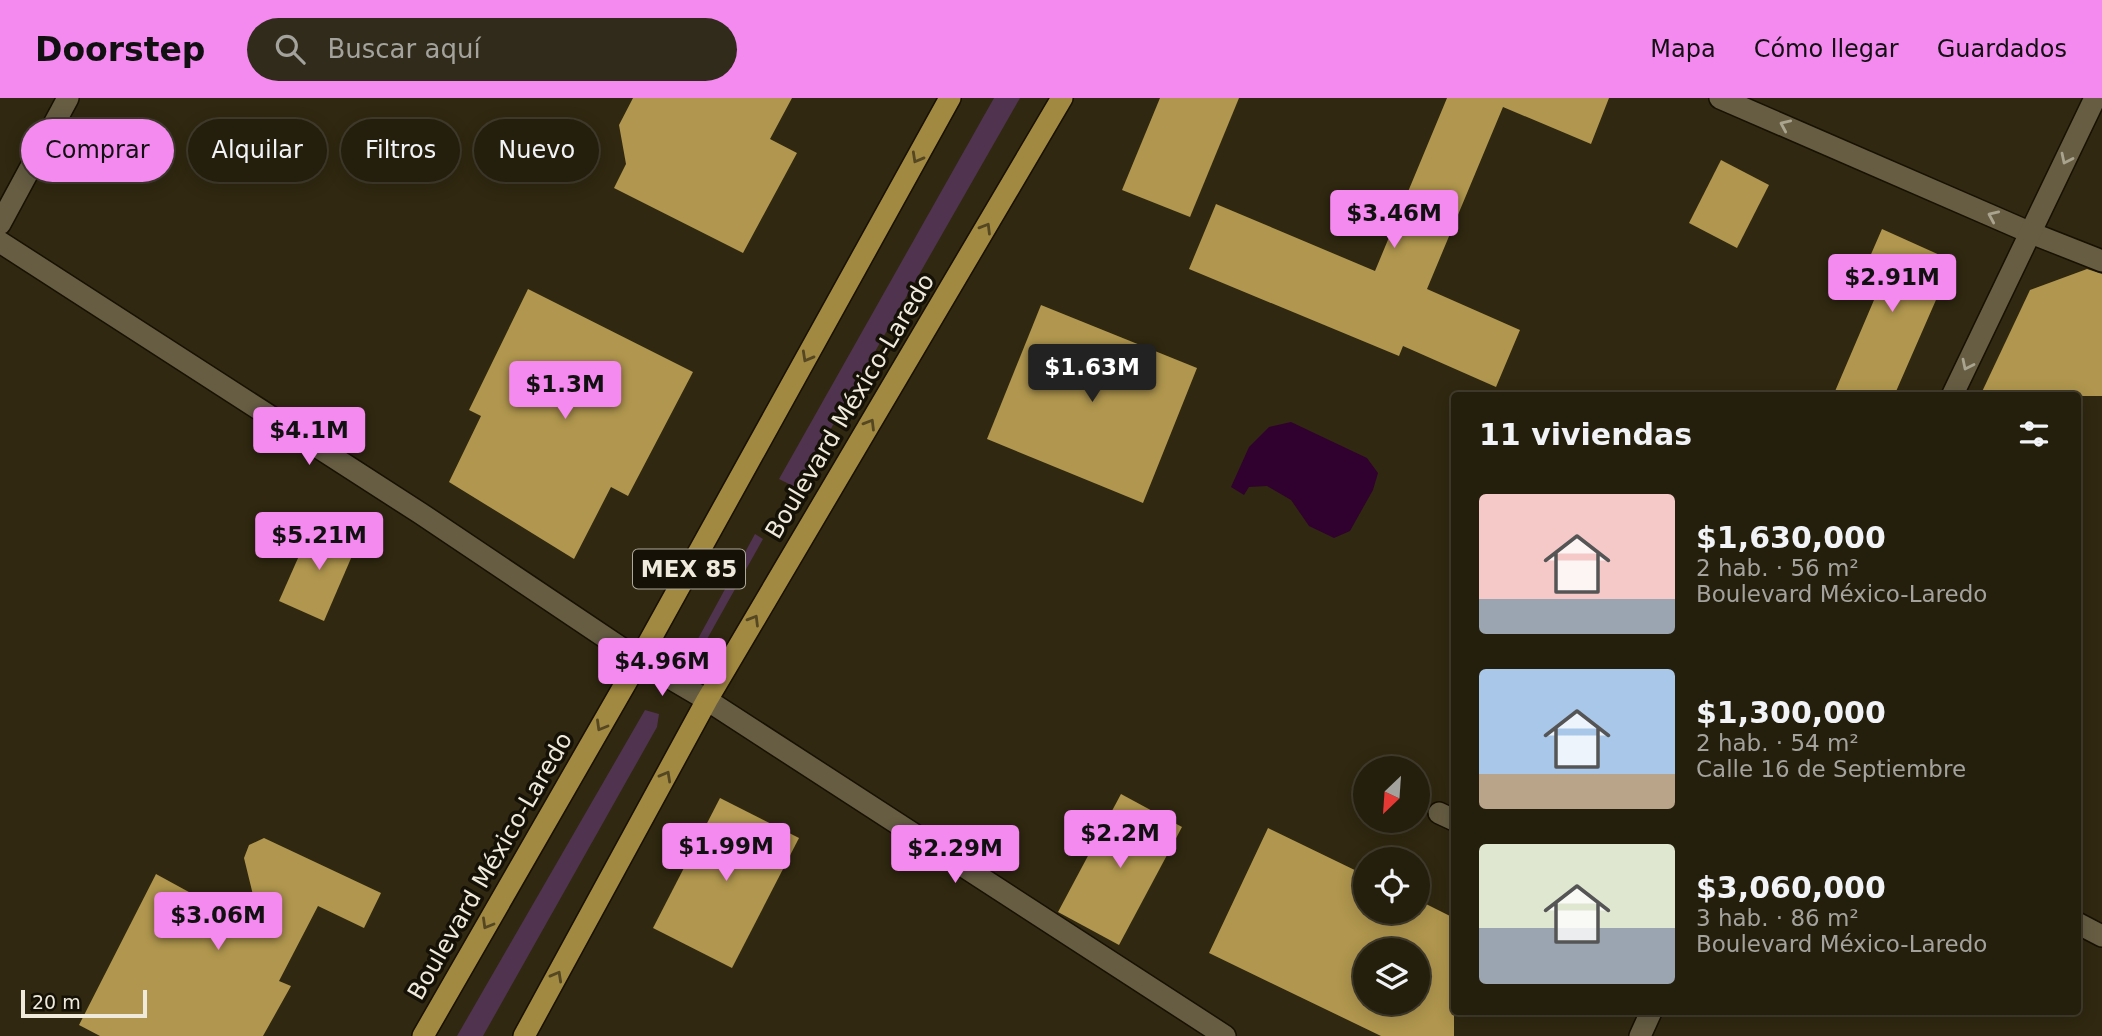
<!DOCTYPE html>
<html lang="es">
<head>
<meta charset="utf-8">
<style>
	body { margin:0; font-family:"DejaVu Sans",sans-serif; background:#302b1a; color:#f1f3f6; height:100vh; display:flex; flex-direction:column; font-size:26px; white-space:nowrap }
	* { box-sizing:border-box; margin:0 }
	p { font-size:23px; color:#a3a29d }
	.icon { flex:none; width:38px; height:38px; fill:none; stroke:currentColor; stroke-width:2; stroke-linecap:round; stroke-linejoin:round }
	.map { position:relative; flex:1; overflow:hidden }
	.sheet { position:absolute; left:1451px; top:294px; width:630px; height:623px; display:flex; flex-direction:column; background:#241e0c; border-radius:7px; box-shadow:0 4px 18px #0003,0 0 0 2px #413c2d }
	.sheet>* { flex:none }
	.banner { position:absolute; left:21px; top:21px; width:665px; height:63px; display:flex; gap:14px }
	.needle { width:46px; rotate:205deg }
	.fabs { position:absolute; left:1353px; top:658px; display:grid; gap:14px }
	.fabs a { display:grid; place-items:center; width:77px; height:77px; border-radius:50%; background:#241e0c; box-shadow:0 4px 18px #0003,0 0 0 2px #413c2d; font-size:35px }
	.scale { position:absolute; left:21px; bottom:18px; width:126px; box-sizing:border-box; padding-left:7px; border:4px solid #efeadb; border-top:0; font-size:19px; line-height:24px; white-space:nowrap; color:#efeadb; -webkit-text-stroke:5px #151107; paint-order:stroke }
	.price { position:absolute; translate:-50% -60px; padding:0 16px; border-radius:7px; background:#f489f0; color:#111; font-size:23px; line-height:46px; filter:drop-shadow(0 2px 4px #0008) }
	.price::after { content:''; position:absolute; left:50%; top:42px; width:21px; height:16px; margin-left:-10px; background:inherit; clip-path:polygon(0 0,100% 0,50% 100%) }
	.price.current { background:#222; color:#fff }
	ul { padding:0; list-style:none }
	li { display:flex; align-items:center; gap:21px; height:175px; padding:0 28px }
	li span { display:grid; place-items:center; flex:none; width:196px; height:140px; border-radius:7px; color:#555 }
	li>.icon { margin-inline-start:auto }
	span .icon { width:84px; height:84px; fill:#fffc; stroke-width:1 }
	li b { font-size:30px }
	h2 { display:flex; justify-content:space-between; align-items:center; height:84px; padding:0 28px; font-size:30px }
	.pill { padding:0 24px; border-radius:32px; background:#241e0c; box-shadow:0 4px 18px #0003,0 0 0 2px #413c2d; font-size:24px; line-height:63px }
	.pill.current { background:#f489f0; color:#111 }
	header { display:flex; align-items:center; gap:42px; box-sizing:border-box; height:98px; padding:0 35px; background:#f489f0; color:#111 }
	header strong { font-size:33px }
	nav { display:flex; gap:38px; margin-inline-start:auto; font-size:24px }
	.search { width:490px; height:63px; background:#302b1a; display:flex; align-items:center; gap:18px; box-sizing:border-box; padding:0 24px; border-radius:38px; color:#a3a29d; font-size:26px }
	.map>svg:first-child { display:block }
	.green { fill:#50334e }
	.water { fill:#30012f }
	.building { fill:#b0964e; fill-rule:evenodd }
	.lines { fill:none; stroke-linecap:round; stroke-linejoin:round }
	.street-casing { stroke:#181000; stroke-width:24 }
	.primary-casing { stroke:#181000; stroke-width:24 }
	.street { stroke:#665d43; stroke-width:21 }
	.primary { stroke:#a28941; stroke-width:21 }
	.oneway { stroke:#aaa48f }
	.oneway2 { stroke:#544721 }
	.labels { text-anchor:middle; stroke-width:7; stroke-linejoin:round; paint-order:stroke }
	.shield { fill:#151107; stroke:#aea99b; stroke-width:2 }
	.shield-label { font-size:23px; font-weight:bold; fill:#efeadb }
	.street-label { font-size:24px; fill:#efeadb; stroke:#151107 }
</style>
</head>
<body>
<header>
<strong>Doorstep</strong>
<div class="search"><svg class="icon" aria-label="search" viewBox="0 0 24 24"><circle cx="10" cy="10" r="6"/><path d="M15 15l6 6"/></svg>Buscar aquí</div>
<nav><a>Mapa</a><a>Cómo llegar</a><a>Guardados</a></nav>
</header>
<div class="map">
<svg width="2102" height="938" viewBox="0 0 2102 938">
	<rect width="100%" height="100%" fill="#302810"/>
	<g class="green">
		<polygon points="994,0 1020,0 797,390 779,381"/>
		<polygon points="755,436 763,441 697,559 693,550"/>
		<polygon points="645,612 659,616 657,629 483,938 457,938"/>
	</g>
	<polygon class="water" points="1291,324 1367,360 1378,375 1373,392 1350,433 1334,440 1309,428 1291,402 1267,388 1249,389 1244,397 1231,389 1249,349 1269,329"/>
	<g class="building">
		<polygon points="633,0 792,0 770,41 797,55 743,155 614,90 626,66 619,27"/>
		<polygon points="1160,0 1239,0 1190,119 1122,92"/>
		<polygon points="1447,0 1609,0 1591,46 1503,9 1427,191 1520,232 1496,289 1403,248 1399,258 1189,171 1216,106 1375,173"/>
		<polygon points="1721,62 1769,87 1737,150 1689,125"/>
		<polygon points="1882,131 1953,163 1894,298 1833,298 1874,202 1855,193"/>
		<polygon points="2087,171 2102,176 2102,298 1980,298 2030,192"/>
		<polygon points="528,191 693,274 628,398 611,389 574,461 449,384 481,318 469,312"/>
		<polygon points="1041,207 1197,270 1143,405 987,341"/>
		<polygon points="314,424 358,444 324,523 279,503"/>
		<polygon points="1121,696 1182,729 1119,847 1058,814"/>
		<polygon points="720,700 799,740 732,870 653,830"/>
		<path d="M1268,730L1365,777V814H1418V802L1454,820V938H1381L1209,855ZM1365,852H1418V905H1365Z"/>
		<polygon points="264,740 381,795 364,830 318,808 279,883 291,888 263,938 100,938 79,927 156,776 262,834 244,760 249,747"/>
	</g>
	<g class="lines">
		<defs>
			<g id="street">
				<polyline points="1720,0 2031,135 2102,163"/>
				<polyline points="0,126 68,0"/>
				<polyline points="0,144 420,415 639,562 707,602 1225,938"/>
				<polyline points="1952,298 2095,0"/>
				<polyline points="1439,715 1454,722"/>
				<polyline points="2077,825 2102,838"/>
				<polyline points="1640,938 1651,914"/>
			</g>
			<g id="primary">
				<polyline points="423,938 639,562 950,0"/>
				<polyline points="524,938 707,602 1062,0"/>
			</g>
		</defs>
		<use href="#street" class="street-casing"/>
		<use href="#primary" class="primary-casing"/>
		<use href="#street" class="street"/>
		<use href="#primary" class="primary"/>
	</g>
	<defs><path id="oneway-chevron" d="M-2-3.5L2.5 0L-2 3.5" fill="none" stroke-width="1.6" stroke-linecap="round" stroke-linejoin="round" transform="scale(1.75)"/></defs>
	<g class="oneway">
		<use href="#oneway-chevron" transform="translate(1785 27) rotate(-156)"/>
		<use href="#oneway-chevron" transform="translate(2066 61) rotate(116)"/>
		<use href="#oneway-chevron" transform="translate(1993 118) rotate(-156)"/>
		<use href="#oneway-chevron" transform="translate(1967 267) rotate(116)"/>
	</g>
	<g class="oneway2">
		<use href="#oneway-chevron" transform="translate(917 60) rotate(119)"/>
		<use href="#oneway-chevron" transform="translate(986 130) rotate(-59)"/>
		<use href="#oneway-chevron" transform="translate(807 259) rotate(119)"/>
		<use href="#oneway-chevron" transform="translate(870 326) rotate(-59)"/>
		<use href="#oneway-chevron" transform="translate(754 522) rotate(-59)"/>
		<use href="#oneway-chevron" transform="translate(601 628) rotate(120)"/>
		<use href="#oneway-chevron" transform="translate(666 678) rotate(-61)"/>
		<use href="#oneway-chevron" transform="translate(487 826) rotate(120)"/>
		<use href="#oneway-chevron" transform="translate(557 878) rotate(-61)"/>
	</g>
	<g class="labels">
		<rect class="shield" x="633" y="451.5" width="112" height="39" rx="5"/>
		<g class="shield-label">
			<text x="689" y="479">MEX 85</text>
		</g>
		<g class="street-label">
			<text transform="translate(850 308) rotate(-59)" y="8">Boulevard México-Laredo</text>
			<text transform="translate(490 768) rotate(-60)" y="8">Boulevard México-Laredo</text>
		</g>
	</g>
</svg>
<div class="fabs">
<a><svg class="needle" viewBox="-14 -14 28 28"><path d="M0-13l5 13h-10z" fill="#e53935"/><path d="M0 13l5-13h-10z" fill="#a3a29d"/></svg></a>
<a><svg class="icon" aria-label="locate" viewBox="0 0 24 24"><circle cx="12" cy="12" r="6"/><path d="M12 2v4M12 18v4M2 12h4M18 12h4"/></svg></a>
<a><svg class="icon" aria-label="layers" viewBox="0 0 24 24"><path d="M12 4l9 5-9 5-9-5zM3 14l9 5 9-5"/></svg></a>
</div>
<div class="scale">20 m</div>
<b class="price" style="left:1394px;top:152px">$3.46M</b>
<b class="price" style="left:1892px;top:216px">$2.91M</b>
<b class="price current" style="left:1092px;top:306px">$1.63M</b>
<b class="price" style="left:565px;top:323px">$1.3M</b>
<b class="price" style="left:309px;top:369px">$4.1M</b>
<b class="price" style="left:319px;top:474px">$5.21M</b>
<b class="price" style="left:662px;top:600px">$4.96M</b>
<b class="price" style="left:1120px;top:772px">$2.2M</b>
<b class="price" style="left:726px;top:785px">$1.99M</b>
<b class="price" style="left:955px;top:787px">$2.29M</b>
<b class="price" style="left:218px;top:854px">$3.06M</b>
<div class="banner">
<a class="pill current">Comprar</a>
<a class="pill">Alquilar</a>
<a class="pill">Filtros</a>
<a class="pill">Nuevo</a>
</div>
<section class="sheet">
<h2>11 viviendas<svg class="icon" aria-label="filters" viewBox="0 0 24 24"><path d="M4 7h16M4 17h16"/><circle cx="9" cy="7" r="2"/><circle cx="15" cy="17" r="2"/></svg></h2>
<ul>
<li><span style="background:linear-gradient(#f6c9c9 75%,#9aa5b1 0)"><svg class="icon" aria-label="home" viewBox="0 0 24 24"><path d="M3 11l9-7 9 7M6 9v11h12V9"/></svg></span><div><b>$1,630,000</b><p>2 hab. · 56 m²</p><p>Boulevard México-Laredo</p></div></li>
<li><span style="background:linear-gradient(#a9c7e8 75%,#b9a48a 0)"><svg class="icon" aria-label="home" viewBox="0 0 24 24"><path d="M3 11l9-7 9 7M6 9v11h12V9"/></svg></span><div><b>$1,300,000</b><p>2 hab. · 54 m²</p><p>Calle 16 de Septiembre</p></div></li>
<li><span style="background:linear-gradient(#dfe7d0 60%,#9aa5b1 0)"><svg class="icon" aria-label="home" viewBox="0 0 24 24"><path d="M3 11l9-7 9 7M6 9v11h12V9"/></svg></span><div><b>$3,060,000</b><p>3 hab. · 86 m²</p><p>Boulevard México-Laredo</p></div></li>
</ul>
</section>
</div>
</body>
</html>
